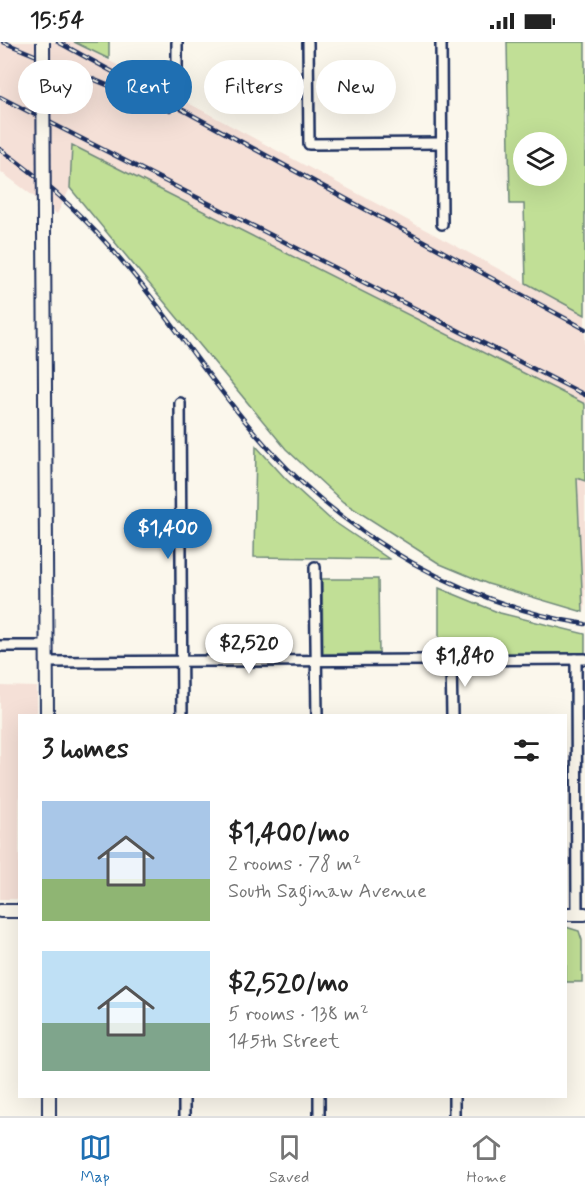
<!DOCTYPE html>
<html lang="en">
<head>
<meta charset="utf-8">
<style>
	body { margin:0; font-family:Mynerve,sans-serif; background:#f2f2f2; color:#222; height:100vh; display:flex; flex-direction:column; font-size:22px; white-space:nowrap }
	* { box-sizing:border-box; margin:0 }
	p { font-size:20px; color:#767676 }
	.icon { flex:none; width:33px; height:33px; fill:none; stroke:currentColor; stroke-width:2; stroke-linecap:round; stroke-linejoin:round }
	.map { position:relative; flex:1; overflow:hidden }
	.sheet { position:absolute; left:18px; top:672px; width:549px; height:384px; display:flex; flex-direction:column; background:#fff; border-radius:0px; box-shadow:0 6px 24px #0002 }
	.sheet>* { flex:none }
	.top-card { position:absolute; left:18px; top:18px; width:549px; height:54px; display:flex; gap:12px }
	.fabs { position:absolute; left:513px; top:90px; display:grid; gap:12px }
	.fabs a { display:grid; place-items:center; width:54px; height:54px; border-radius:50%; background:#fff; box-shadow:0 6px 24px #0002; font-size:30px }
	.price { position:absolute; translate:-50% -51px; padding:0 14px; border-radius:21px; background:#fff; color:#222; font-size:20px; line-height:39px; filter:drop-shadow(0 2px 3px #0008) }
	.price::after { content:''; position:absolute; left:50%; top:36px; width:18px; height:14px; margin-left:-9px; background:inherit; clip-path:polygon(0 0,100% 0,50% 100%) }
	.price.selected { background:#1f6fb2; color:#fff }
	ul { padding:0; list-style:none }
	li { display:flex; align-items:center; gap:18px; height:150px; padding:0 24px }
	li span { display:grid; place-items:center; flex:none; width:168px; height:120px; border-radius:0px; color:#555 }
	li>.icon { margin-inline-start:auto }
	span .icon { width:72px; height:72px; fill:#fffc; stroke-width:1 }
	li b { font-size:26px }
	h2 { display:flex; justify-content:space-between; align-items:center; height:72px; padding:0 24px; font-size:26px }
	.chip { padding:0 21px; border-radius:27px; background:#fff; box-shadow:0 6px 24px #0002; font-size:21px; line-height:54px }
	.chip.selected { background:#1f6fb2; color:#fff }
	.status { display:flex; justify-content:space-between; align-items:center; height:42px; padding:0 30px; background:#fff; direction:ltr }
	.status svg { height:16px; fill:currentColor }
	.tab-bar { display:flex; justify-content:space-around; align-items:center; height:84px; border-top:2px solid #e0e0e0; background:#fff; font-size:16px; color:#767676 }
	.tab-bar a { display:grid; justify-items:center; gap:3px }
	.tab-bar .selected { color:#1f6fb2 }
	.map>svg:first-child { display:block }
	.built { fill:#f5e0d7 }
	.green { fill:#c1df96; stroke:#6e877a; stroke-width:1.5; fill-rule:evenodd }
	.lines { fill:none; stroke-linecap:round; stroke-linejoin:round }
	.street-casing { stroke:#1b2f5e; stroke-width:14 }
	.secondary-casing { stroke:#1b2f5e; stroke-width:16 }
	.street { stroke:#fbf7ec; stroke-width:9 }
	.secondary { stroke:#fbf7ec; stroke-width:12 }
	.rail-casing { stroke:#1b2f5e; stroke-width:4.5 }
	.rail { stroke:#fbf7ec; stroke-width:2; stroke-dasharray:7; stroke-linecap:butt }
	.secondary-bridge-casing { stroke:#1b2f5e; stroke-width:16; stroke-linecap:butt }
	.secondary-bridge { stroke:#fbf7ec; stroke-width:12 }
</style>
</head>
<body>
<div class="status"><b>15:54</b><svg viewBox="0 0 49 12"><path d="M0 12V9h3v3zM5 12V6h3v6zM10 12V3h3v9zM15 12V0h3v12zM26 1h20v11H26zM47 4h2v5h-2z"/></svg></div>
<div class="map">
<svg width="585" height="1074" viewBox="0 0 585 1074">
	<rect width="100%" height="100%" fill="#fbf7ec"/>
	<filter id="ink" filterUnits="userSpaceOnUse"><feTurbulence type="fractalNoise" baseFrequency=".0167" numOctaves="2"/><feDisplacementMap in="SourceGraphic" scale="12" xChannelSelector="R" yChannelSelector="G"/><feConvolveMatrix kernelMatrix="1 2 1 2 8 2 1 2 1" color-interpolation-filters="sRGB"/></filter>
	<g filter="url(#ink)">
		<g class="built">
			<polygon points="0,0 74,0 585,273 585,362 72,104 70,146 57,172 0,129"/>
			<polygon points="577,436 585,439 585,570 582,561"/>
			<polygon points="0,644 37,645 37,673 20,674 19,857 0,857"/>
		</g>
		<g class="green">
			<polygon points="74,0 109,0 109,17"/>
			<path d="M507,0H585V273L526,241L524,162H510ZM524,100H556V134H524Z"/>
			<polygon points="72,103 585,362 585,439 577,436 583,570 488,542 440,522 343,460 286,407 70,146"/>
			<polygon points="256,404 286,437 330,477 389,517 254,515"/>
			<polygon points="322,537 378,537 379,611 323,612"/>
			<polygon points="439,546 500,571 585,592 585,611 439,612"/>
			<polygon points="566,885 579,889 582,898 582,940 566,940"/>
		</g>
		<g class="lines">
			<defs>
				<g id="street">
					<polyline points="177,0 177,38"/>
					<polyline points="308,0 309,102 441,101"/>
					<polyline points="441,0 442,182"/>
					<polyline points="180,361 182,674"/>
					<polyline points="315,525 317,674"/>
					<polyline points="0,604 47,604"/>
					<polyline points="576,617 577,872"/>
					<polyline points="451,618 452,674"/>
					<polyline points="47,620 585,617"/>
					<polyline points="184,1054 184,1074"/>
					<polyline points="319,1054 319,1074"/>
					<polyline points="454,1054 454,1074"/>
				</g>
				<g id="secondary">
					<polyline points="44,185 47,674"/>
					<polyline points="0,869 20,869"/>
					<polyline points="566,872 585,872"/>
					<polyline points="49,1054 49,1074"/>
				</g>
			</defs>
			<use href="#street" class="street-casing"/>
			<use href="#secondary" class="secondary-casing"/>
			<use href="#street" class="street"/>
			<use href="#secondary" class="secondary"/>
			<defs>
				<g id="rail">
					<polyline points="3,0 170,69"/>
					<polyline points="58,0 585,287"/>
					<polyline points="0,55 585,353"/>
					<path d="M0,107C40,135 76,167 108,203C166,267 211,343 269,407C349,496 466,563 585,582"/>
				</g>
			</defs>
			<use href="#rail" class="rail-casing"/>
			<use href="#rail" class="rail"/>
			<defs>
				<polyline id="secondary-bridge" points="43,0 44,185"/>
			</defs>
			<use href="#secondary-bridge" class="secondary-bridge-casing"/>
			<use href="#secondary-bridge" class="secondary-bridge"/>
		</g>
	</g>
</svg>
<div class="fabs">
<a><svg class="icon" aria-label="layers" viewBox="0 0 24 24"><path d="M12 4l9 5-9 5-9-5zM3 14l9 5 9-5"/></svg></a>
</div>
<b class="price selected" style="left:168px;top:518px">$1,400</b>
<b class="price" style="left:249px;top:633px">$2,520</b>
<b class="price" style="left:465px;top:646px">$1,840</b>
<div class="top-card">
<a class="chip">Buy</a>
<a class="chip selected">Rent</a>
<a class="chip">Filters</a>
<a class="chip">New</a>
</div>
<section class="sheet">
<h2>3 homes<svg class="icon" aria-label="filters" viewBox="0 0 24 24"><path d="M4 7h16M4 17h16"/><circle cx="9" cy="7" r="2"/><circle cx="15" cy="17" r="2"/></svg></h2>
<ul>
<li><span style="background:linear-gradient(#a9c7e8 65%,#8fb573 0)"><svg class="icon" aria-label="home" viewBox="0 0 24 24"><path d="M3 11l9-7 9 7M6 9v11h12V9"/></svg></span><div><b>$1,400/mo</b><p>2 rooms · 78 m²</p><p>South Saginaw Avenue</p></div></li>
<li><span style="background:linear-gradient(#bfe0f5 60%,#7fa58c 0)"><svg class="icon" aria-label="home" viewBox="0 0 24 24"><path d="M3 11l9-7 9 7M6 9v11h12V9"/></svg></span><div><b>$2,520/mo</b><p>5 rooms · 138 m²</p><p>145th Street</p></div></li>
</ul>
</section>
</div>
<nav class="tab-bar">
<a class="selected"><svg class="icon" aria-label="map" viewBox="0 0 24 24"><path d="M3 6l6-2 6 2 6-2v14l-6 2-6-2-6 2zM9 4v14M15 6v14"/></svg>Map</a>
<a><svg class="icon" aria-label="saved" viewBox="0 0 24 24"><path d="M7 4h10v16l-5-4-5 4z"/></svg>Saved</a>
<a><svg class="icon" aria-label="home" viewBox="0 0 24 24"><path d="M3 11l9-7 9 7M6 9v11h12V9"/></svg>Home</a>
</nav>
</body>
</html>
